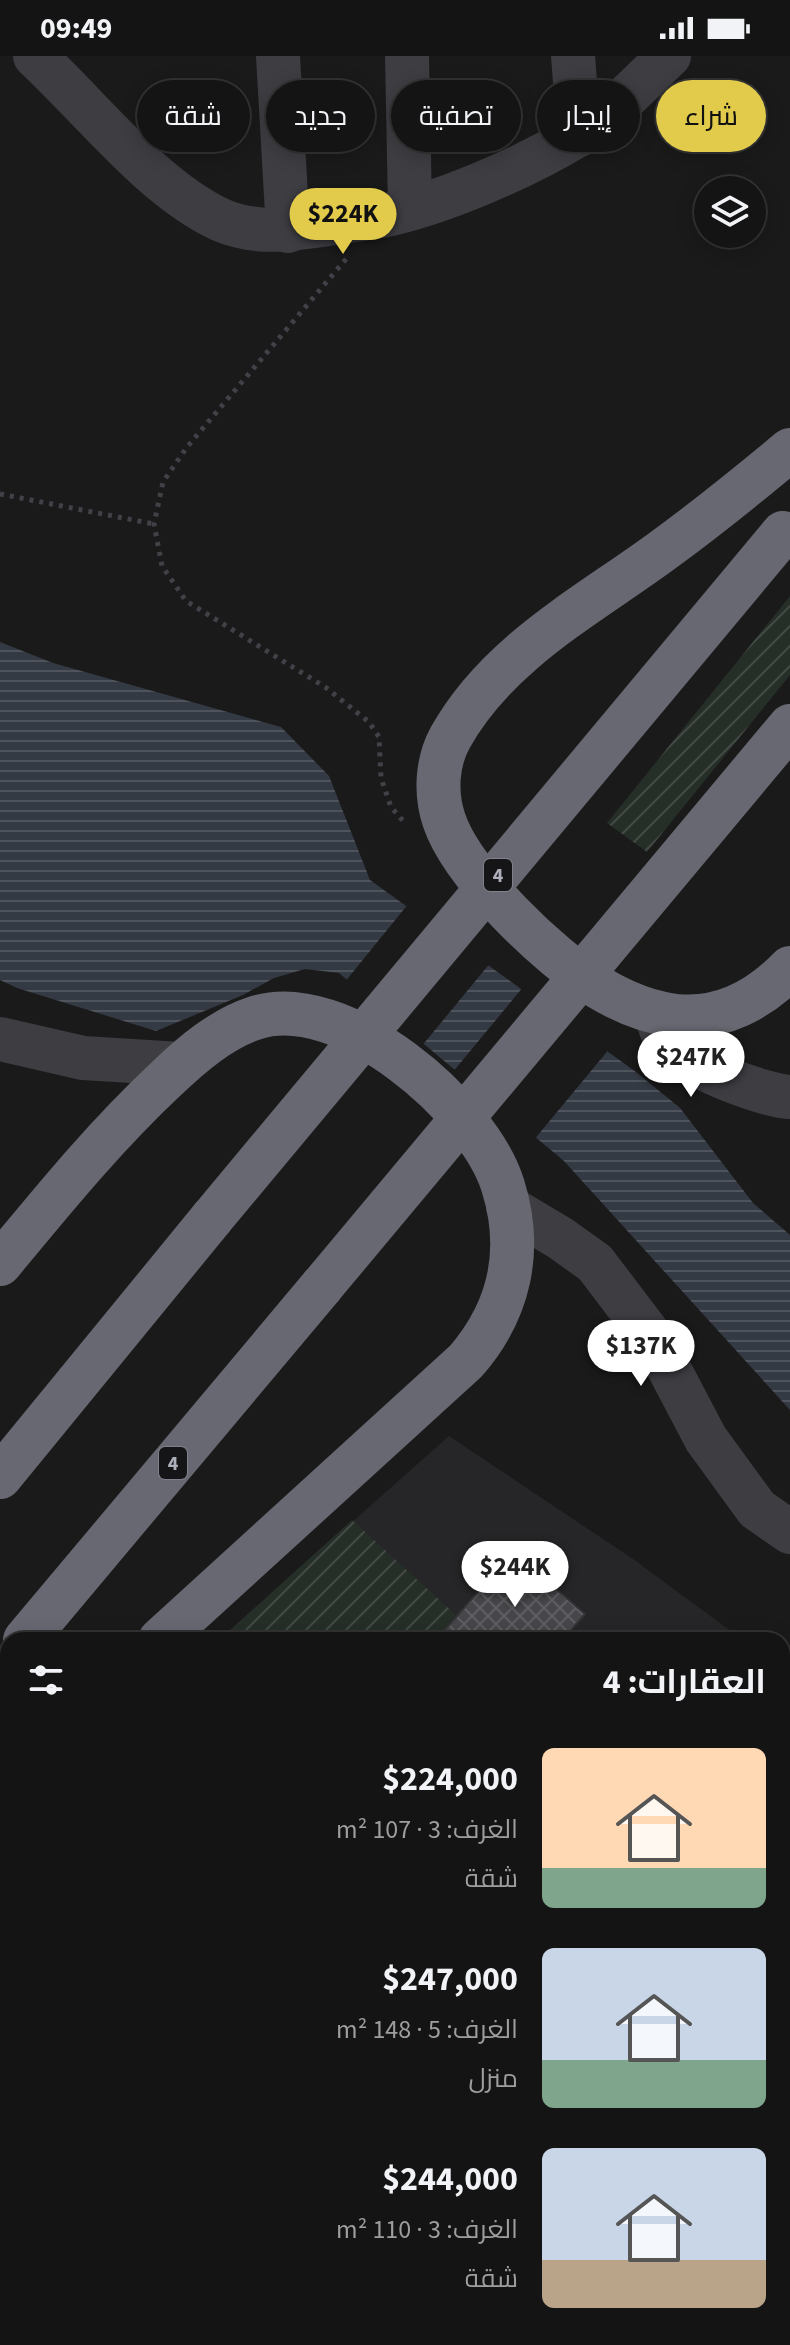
<!DOCTYPE html>
<html lang="ar">
<head>
<meta charset="utf-8">
<style>
	body { margin:0; font-family:"Source Sans 3",Cairo,sans-serif; background:#212122; color:#f1f3f6; direction:rtl; height:100vh; display:flex; flex-direction:column; font-size:30px; white-space:nowrap }
	* { box-sizing:border-box; margin:0 }
	p { font-size:26px; color:#9d9ea0 }
	.icon { flex:none; width:44px; height:44px; fill:none; stroke:currentColor; stroke-width:2; stroke-linecap:round; stroke-linejoin:round }
	.map { position:relative; flex:1; overflow:hidden; direction:ltr }
	.side { position:absolute; left:0px; top:1576px; width:790px; height:714px; display:flex; flex-direction:column; background:#141414; border-radius:24px 24px 0 0; box-shadow:0 4px 20px #0003,0 0 0 2px #333334; direction:rtl }
	.side>* { flex:none }
	.banner { position:absolute; left:24px; top:24px; width:742px; height:72px; direction:rtl; display:flex; gap:16px }
	.buttons { position:absolute; left:694px; top:120px; display:grid; gap:16px }
	.buttons a { display:grid; place-items:center; width:72px; height:72px; border-radius:50%; background:#141414; box-shadow:0 4px 20px #0003,0 0 0 2px #333334; font-size:40px }
	.price { position:absolute; translate:-50% -68px; padding:0 18px; border-radius:28px; background:#fff; color:#222; font-size:26px; line-height:52px; filter:drop-shadow(0 2px 4px #0008) }
	.price::after { content:''; position:absolute; left:50%; top:48px; width:24px; height:18px; margin-left:-12px; background:inherit; clip-path:polygon(0 0,100% 0,50% 100%) }
	.price.selected { background:#e2cb4b; color:#111 }
	ul { padding:0; list-style:none }
	li { display:flex; align-items:center; gap:24px; height:200px; padding:0 24px }
	li span { display:grid; place-items:center; flex:none; width:224px; height:160px; border-radius:12px; color:#555 }
	li>.icon { margin-inline-start:auto }
	span .icon { width:96px; height:96px; fill:#fffc; stroke-width:1 }
	li b { font-size:34px }
	h2 { display:flex; justify-content:space-between; align-items:center; height:96px; padding:0 24px; font-size:34px }
	.pill { padding:0 28px; border-radius:36px; background:#141414; box-shadow:0 4px 20px #0003,0 0 0 2px #333334; font-size:28px; line-height:72px }
	.pill.selected { background:#e2cb4b; color:#111 }
	.status { display:flex; justify-content:space-between; align-items:center; height:56px; padding:0 40px; background:#141414; direction:ltr }
	.status svg { height:22px; fill:currentColor }
	.map>svg:first-child { display:block }
	.built { fill:#262628 }
	.garden { fill:url(#garden-furrows) }
	.water { fill:url(#water-rules) }
	.pier { fill:#1a1a1b }
	.building { fill:url(#building-cross-hatch); stroke:#343437; stroke-width:2 }
	.lines { fill:none; stroke-linecap:round; stroke-linejoin:round }
	.path { stroke:#414247; stroke-width:5; stroke-dasharray:4 6; stroke-linecap:butt }
	.minor { stroke:#3d3d42; stroke-width:44 }
	.highway { stroke:#676871; stroke-width:44 }
	.highway-bridge { stroke:#676871; stroke-width:44 }
	.labels { text-anchor:middle; stroke-width:6; stroke-linejoin:round; paint-order:stroke }
	.shield { fill:#151416; stroke:#7f8089; stroke-width:2 }
	.shield-label { font-size:20px; font-weight:bold; fill:#adafba }
</style>
</head>
<body>
<div class="status"><b>09:49</b><svg viewBox="0 0 49 12"><path d="M0 12V9h3v3zM5 12V6h3v6zM10 12V3h3v9zM15 12V0h3v12zM26 1h20v11H26zM47 4h2v5h-2z"/></svg></div>
<div class="map">
<svg width="790" height="2289" viewBox="0 0 790 2289">
	<defs>
		<pattern id="garden-furrows" width="10" height="10" patternUnits="userSpaceOnUse" patternTransform="scale(2)"><rect width="10" height="10" fill="#262e28"/><path d="M-1 1l2-2M0 10L10 0M9 11l2-2" fill="none" stroke="#434a45"/></pattern>
		<pattern id="water-rules" width="6" height="5" patternUnits="userSpaceOnUse" patternTransform="scale(2)"><rect width="6" height="5" fill="#343a43"/><path d="M0 2.5h6" fill="none" stroke="#4f545c"/></pattern>
		<pattern id="building-cross-hatch" width="8" height="8" patternUnits="userSpaceOnUse" patternTransform="scale(2)"><rect width="8" height="8" fill="#47474b"/><path d="M0 0l8 8M0 8l8-8" fill="none" stroke="#5f5f63"/></pattern>
	</defs>
	<rect width="100%" height="100%" fill="#1a1a1b"/>
	<g class="built">
		<polygon points="449,1380 633,1503 743,1584 219,1584"/>
		<polygon points="782,1613 790,1619 790,2289 0,2289 0,1807 8,1798 8,2282 782,2282"/>
	</g>
	<g class="garden">
		<polygon points="790,540 790,619 647,796 607,767"/>
		<polygon points="352,1464 457,1560 436,1584 219,1584"/>
		<polygon points="8,1798 8,1924 0,1933 0,1807"/>
	</g>
	<polygon class="water" points="0,586 53,607 281,671 329,720 370,824 636,1016 680,1052 753,1147 790,1179 790,1354 564,1105 339,917 305,913 274,922 243,939 156,975 17,932 0,924"/>
	<g class="pier">
		<polygon points="409,847 491,906 421,991 344,927"/>
		<polygon points="524,930 610,992 533,1085 452,1017"/>
	</g>
	<g class="building">
		<polygon points="513,1496 585,1558 562,1584 436,1584"/>
		<polygon points="782,1850 790,1857 790,2289 262,2289 268,2282 782,2282"/>
	</g>
	<g class="lines">
		<g class="path">
			<polyline points="346,203 187,391 163,426 154,468 162,510 186,545 325,631 369,666 379,681 381,722 391,751 404,766"/>
			<polyline points="0,438 154,468"/>
		</g>
		<g class="minor">
			<path d="M35,0C90,51 153,133 221,164C258,180 295,173 334,167C350,165 366,163 382,160C441,148 526,111 578,79C612,58 640,27 669,0"/>
			<polyline points="278,0 288,175"/>
			<polyline points="407,0 410,152"/>
			<polyline points="573,0 579,79"/>
			<path d="M656,956C659,968 662,980 670,990C688,1011 762,1039 790,1041"/>
			<polyline points="0,983 83,1002 181,1008"/>
			<polyline points="508,1151 560,1182 595,1207 655,1286 706,1383 757,1453 790,1476"/>
			<polyline points="782,1719 790,1725"/>
		</g>
		<g class="highway">
			<path d="M790,394C748,429 706,463 662,495C587,550 497,597 450,682C437,706 435,737 444,764C462,818 549,901 598,931C621,945 650,957 677,960C722,964 760,943 790,912"/>
			<path d="M0,1208C53,1144 105,1080 166,1023C191,999 221,973 255,962C341,933 479,1051 503,1130C523,1194 510,1254 466,1305L160,1584"/>
			<polyline points="0,1421 212,1162"/>
			<polyline points="25,1584 322,1230"/>
			<polyline points="0,1746 8,1737"/>
		</g>
		<g class="highway-bridge">
			<polyline points="212,1162 783,477"/>
			<polyline points="322,1230 790,670"/>
		</g>
	</g>
	<g class="labels">
		<g class="shield">
			<rect x="484" y="803" width="28" height="32" rx="6"/>
			<rect x="159" y="1391" width="28" height="32" rx="6"/>
		</g>
		<g class="shield-label">
			<text x="498" y="826">4</text>
			<text x="173" y="1414">4</text>
		</g>
	</g>
</svg>
<div class="buttons">
<a><svg class="icon" aria-label="layers" viewBox="0 0 24 24"><path d="M12 4l9 5-9 5-9-5zM3 14l9 5 9-5"/></svg></a>
</div>
<b class="price selected" style="left:343px;top:200px">$224K</b>
<b class="price" style="left:691px;top:1043px">$247K</b>
<b class="price" style="left:641px;top:1332px">$137K</b>
<b class="price" style="left:515px;top:1553px">$244K</b>
<div class="banner">
<a class="pill selected">شراء</a>
<a class="pill">إيجار</a>
<a class="pill">تصفية</a>
<a class="pill">جديد</a>
<a class="pill">شقة</a>
</div>
<section class="side">
<h2>العقارات: 4<svg class="icon" aria-label="filters" viewBox="0 0 24 24"><path d="M4 7h16M4 17h16"/><circle cx="9" cy="7" r="2"/><circle cx="15" cy="17" r="2"/></svg></h2>
<ul>
<li><span style="background:linear-gradient(#ffd9b3 75%,#7fa58c 0)"><svg class="icon" aria-label="home" viewBox="0 0 24 24"><path d="M3 11l9-7 9 7M6 9v11h12V9"/></svg></span><div><b>$224,000</b><p>الغرف: 3 · 107 m²</p><p>شقة</p></div></li>
<li><span style="background:linear-gradient(#c9d6e8 70%,#7fa58c 0)"><svg class="icon" aria-label="home" viewBox="0 0 24 24"><path d="M3 11l9-7 9 7M6 9v11h12V9"/></svg></span><div><b>$247,000</b><p>الغرف: 5 · 148 m²</p><p>منزل</p></div></li>
<li><span style="background:linear-gradient(#c9d6e8 70%,#b9a48a 0)"><svg class="icon" aria-label="home" viewBox="0 0 24 24"><path d="M3 11l9-7 9 7M6 9v11h12V9"/></svg></span><div><b>$244,000</b><p>الغرف: 3 · 110 m²</p><p>شقة</p></div></li>
</ul>
</section>
</div>
</body>
</html>
